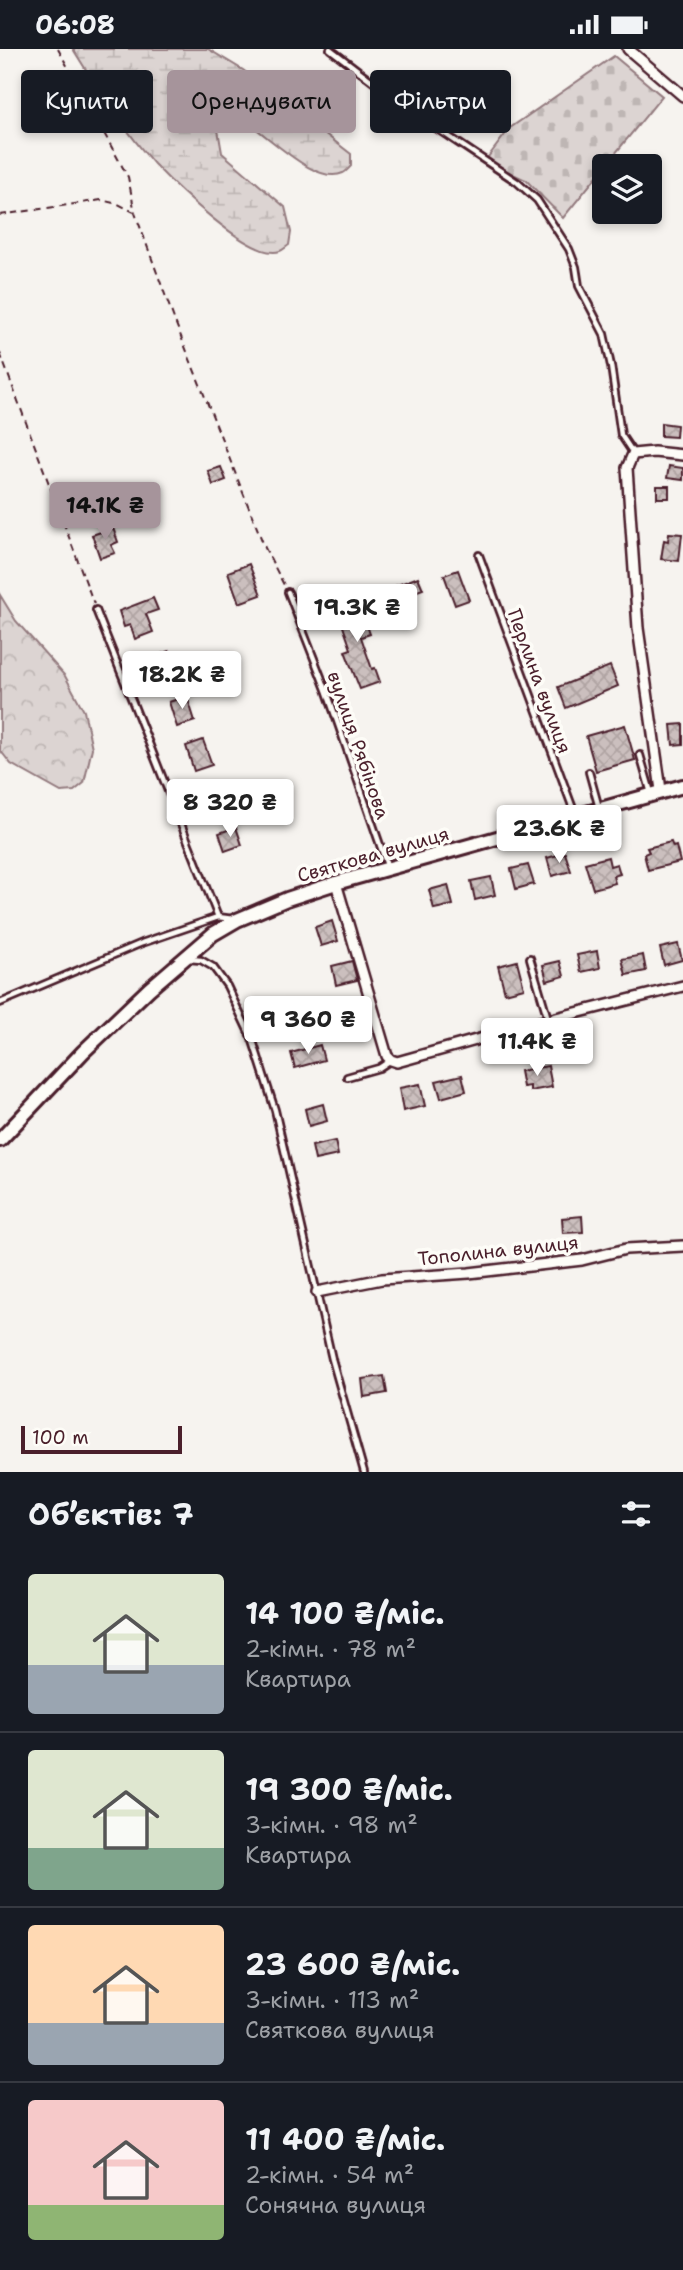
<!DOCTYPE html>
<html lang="uk">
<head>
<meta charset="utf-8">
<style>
	body { margin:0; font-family:"Shantell Sans",sans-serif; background:#20242c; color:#f1f3f6; height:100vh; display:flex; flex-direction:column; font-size:26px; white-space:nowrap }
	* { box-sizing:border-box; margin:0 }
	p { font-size:23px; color:#9ea1a6 }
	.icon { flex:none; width:38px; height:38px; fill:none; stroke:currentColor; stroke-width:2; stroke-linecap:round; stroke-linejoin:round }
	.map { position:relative; height:1423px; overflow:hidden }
	.sheet { display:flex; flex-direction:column; background:#171b24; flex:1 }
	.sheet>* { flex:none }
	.guide { position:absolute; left:21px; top:21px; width:642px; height:63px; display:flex; gap:14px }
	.tools { position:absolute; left:592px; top:105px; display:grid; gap:14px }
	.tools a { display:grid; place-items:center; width:70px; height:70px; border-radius:7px; background:#171b24; box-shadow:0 4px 10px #0003; font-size:35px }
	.scale { position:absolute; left:21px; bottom:18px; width:161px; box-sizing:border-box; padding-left:7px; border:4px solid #4a1f2b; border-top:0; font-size:19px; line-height:24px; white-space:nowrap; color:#4a1f2b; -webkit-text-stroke:5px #fdfcf7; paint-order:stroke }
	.price { position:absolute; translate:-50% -60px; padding:0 16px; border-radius:7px; background:#fff; color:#222; font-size:23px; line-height:46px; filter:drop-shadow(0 2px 4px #0008) }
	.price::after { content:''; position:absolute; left:50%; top:42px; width:21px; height:16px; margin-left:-10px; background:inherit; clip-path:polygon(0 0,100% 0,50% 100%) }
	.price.active { background:#a6949b; color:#111 }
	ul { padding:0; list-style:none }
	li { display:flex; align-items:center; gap:21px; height:175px; padding:0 28px }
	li+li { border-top:2px solid #363941 }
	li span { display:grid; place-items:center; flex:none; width:196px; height:140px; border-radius:7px; color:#555 }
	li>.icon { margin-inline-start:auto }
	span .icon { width:84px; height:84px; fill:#fffc; stroke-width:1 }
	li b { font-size:30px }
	h2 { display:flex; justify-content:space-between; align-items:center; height:84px; padding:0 28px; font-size:30px }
	.pill { padding:0 24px; border-radius:7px; background:#171b24; box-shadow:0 4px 10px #0003; font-size:24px; line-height:63px }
	.pill.active { background:#a6949b; color:#111 }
	.status { display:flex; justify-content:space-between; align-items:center; height:49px; padding:0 35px; background:#171b24; direction:ltr }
	.status svg { height:19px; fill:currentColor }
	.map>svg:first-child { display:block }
	.forest { fill:url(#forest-crowns); stroke:#937a7e; stroke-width:2 }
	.wetland { fill:url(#wetland-marsh); stroke:#937a7e; stroke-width:2 }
	.cemetery { fill:url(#cemetery-stones); stroke:#937a7e; stroke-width:2 }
	.building { fill:url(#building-cross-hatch); stroke:#4a1f2b; stroke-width:2 }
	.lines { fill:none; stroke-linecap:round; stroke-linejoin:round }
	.lane-casing { stroke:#4a1f2b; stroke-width:10 }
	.street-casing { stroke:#4a1f2b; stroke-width:14 }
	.secondary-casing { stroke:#4a1f2b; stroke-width:18 }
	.path { stroke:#4a1f2b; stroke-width:2; stroke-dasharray:7 5; stroke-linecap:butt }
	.lane { stroke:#fdfcf7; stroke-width:4.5 }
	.street { stroke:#fdfcf7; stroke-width:9 }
	.secondary { stroke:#fdfcf7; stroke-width:12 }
	.labels { text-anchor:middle; stroke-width:7; stroke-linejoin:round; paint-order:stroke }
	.street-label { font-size:19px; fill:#4a1f2b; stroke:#fdfcf7 }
</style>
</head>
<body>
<div class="status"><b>06:08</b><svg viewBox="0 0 49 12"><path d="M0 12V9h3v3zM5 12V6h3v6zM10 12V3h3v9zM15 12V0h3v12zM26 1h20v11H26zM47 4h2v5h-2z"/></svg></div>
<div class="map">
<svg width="683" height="1423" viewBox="0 0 683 1423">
	<defs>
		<pattern id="forest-crowns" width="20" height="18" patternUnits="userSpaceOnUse" patternTransform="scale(1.75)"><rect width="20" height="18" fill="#dcd4d2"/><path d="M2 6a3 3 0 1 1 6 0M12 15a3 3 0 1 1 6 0" fill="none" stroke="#beb6b4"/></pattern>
		<pattern id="wetland-marsh" width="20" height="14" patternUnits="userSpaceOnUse" patternTransform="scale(1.75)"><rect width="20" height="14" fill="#dcd4d2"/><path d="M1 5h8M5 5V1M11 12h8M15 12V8" fill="none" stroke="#beb6b4"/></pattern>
		<pattern id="cemetery-stones" width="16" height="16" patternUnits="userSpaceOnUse" patternTransform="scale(1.75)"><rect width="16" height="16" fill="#dcd4d2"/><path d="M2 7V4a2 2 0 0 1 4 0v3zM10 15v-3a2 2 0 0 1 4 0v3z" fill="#beb6b4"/></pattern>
		<pattern id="building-cross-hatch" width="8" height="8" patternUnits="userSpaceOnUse" patternTransform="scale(1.75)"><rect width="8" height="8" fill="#cbbfbe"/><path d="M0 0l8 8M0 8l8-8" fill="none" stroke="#b0a4a3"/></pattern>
	</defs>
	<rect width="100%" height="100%" fill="#f6f3ef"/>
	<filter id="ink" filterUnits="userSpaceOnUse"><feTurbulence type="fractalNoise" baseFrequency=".0143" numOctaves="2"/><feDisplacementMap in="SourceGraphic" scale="14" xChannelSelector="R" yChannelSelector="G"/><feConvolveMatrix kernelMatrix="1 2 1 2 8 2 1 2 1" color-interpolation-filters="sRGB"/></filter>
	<g filter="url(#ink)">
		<polygon class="forest" points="0,546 16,572 65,627 84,662 92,699 84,734 74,742 61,743 11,715 0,701"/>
		<path class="wetland" d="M73,0H208L243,21L351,105V117C348,120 346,123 343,124C311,139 255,69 225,61L216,69L222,104L285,158L291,183L289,196C286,198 283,201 280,202C252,213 173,135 154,115C124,80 97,39 73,0Z"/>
		<polygon class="cemetery" points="614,7 662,47 563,169 526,131 485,112 510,79"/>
		<g class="building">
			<polygon points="661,374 677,376 676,388 661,387"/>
			<polygon points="669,417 683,419 683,431 667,429"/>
			<polygon points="221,418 226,431 213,436 208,422"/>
			<rect x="657" y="437" width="12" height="12"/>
			<polygon points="113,479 118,493 111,496 115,504 100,509 92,486"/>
			<polygon points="669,484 682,485 679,512 661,510 664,491 668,492"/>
			<polygon points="249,515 261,546 239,554 228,523"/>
			<polygon points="458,521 469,551 455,556 444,526"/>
			<polygon points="418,528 423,540 409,545 413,554 403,558 395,537"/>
			<polygon points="153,549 158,561 146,565 153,583 135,590 130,576 124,578 119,562"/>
			<polygon points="351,550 360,572 365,571 370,585 361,588 372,620 375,619 380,633 360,640 345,602 351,600 339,566 336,567 332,557"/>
			<polygon points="170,602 178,627 161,633 152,608"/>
			<polygon points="610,617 618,637 566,659 558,638"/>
			<polygon points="187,647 195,672 177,678 169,653"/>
			<polygon points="683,675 683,695 673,696 671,676"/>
			<polygon points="625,676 635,711 596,722 586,687"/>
			<polygon points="203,691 212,716 194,722 186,697"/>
			<polygon points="221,737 229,762 211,768 203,743"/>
			<polygon points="236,778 242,796 225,802 219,784"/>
			<polygon points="671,793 673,798 676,797 680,813 648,821 644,805 649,803 647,799"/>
			<polygon points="565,804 571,822 552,827 547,809"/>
			<polygon points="608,808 610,817 617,815 620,825 613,827 615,834 593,840 585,814"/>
			<polygon points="528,816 534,835 516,840 511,820"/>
			<polygon points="491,828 495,846 475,851 471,832"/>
			<polygon points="448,836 453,856 434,860 429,841"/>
			<polygon points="332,872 338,892 321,897 315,878"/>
			<polygon points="678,895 682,911 664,916 660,899"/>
			<polygon points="597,902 600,919 581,923 577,906"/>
			<polygon points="643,906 646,922 626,926 622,910"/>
			<polygon points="352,912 357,931 336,936 332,917"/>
			<polygon points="517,912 524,939 505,944 498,917"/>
			<polygon points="560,912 564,927 547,932 543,916"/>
			<polygon points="320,996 324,1011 295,1019 291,1004"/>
			<polygon points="548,1017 552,1038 530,1042 530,1037 523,1038 520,1022"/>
			<polygon points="462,1026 466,1042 441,1049 436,1032"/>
			<polygon points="420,1035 425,1057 403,1062 399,1039"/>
			<polygon points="323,1055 327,1072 309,1077 305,1060"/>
			<polygon points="335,1092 338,1106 315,1111 312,1097"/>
			<polygon points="582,1167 583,1183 563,1184 562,1169"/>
			<polygon points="384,1327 387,1344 364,1348 362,1330"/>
		</g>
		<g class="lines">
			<defs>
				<g id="lane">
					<polyline points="330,0 418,67 517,133 537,151 569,200 576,218 579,237 604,285 611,317 621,386 633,404"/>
					<polyline points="479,506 575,765"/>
					<polyline points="288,543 327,643 388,819"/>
					<polyline points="96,561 218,868"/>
					<polyline points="640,706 651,744"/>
					<polyline points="589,723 599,759"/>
					<polyline points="530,909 548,970"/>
					<polyline points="189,910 201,911 213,918 227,937 253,992 275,1061 332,1310 364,1423"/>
					<polyline points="0,954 142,894 218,868 233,870"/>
					<polyline points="347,1028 379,1019 391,1011"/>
				</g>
				<g id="street">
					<polyline points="628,0 683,47"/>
					<polyline points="661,741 638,579 627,419 633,405 654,403 683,406"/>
					<polyline points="336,834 387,1007 391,1011 397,1013 548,971 683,937"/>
					<polyline points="317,1243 382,1230 469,1224 582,1211 626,1200 683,1197"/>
				</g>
				<polyline id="secondary" points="0,1091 83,1003 149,940 213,885 237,871 287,850 336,834 683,737"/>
			</defs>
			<use href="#lane" class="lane-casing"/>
			<use href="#street" class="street-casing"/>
			<use href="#secondary" class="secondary-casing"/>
			<g class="path">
				<polyline points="58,0 128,128 135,164 174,270 265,499 284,536"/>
				<polyline points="0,166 101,151 118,155 134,163"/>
				<polyline points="0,304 94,555"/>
			</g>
			<use href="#lane" class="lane"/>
			<use href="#street" class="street"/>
			<use href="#secondary" class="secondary"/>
		</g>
	</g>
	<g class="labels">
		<g class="street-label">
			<text transform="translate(540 632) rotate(70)" y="7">Перлина вулиця</text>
			<text transform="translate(359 696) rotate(71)" y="7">вулиця Рябінова</text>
			<text transform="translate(373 805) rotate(-16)" y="7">Святкова вулиця</text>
			<text transform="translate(498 1201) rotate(-6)" y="7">Тополина вулиця</text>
		</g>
	</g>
</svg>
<div class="tools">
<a><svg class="icon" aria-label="layers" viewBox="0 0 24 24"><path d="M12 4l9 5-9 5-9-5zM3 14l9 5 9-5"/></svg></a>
</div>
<div class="scale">100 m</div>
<b class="price active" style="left:105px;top:493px">14.1K ₴</b>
<b class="price" style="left:357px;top:595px">19.3K ₴</b>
<b class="price" style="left:182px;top:662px">18.2K ₴</b>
<b class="price" style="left:230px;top:790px">8 320 ₴</b>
<b class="price" style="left:559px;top:816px">23.6K ₴</b>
<b class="price" style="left:308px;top:1007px">9 360 ₴</b>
<b class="price" style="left:537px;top:1029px">11.4K ₴</b>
<div class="guide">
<a class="pill">Купити</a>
<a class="pill active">Орендувати</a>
<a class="pill">Фільтри</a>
</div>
</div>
<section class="sheet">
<h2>Об’єктів: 7<svg class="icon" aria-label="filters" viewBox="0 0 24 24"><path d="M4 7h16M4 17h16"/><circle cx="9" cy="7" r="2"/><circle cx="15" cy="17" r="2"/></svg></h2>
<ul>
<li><span style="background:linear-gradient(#dfe7d0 65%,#9aa5b1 0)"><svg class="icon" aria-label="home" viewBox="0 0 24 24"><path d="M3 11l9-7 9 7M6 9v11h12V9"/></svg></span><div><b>14 100 ₴/міс.</b><p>2-кімн. · 78 m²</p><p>Квартира</p></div></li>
<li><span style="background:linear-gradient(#dfe7d0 70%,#7fa58c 0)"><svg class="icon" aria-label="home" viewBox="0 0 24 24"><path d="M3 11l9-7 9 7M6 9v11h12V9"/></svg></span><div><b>19 300 ₴/міс.</b><p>3-кімн. · 98 m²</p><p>Квартира</p></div></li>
<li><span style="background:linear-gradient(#ffd9b3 70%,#9aa5b1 0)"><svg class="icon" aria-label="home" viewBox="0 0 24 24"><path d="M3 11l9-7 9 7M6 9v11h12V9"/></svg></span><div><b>23 600 ₴/міс.</b><p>3-кімн. · 113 m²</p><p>Святкова вулиця</p></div></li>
<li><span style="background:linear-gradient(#f6c9c9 75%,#8fb573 0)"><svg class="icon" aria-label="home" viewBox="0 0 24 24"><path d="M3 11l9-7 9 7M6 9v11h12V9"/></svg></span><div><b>11 400 ₴/міс.</b><p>2-кімн. · 54 m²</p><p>Сонячна вулиця</p></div></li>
</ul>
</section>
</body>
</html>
